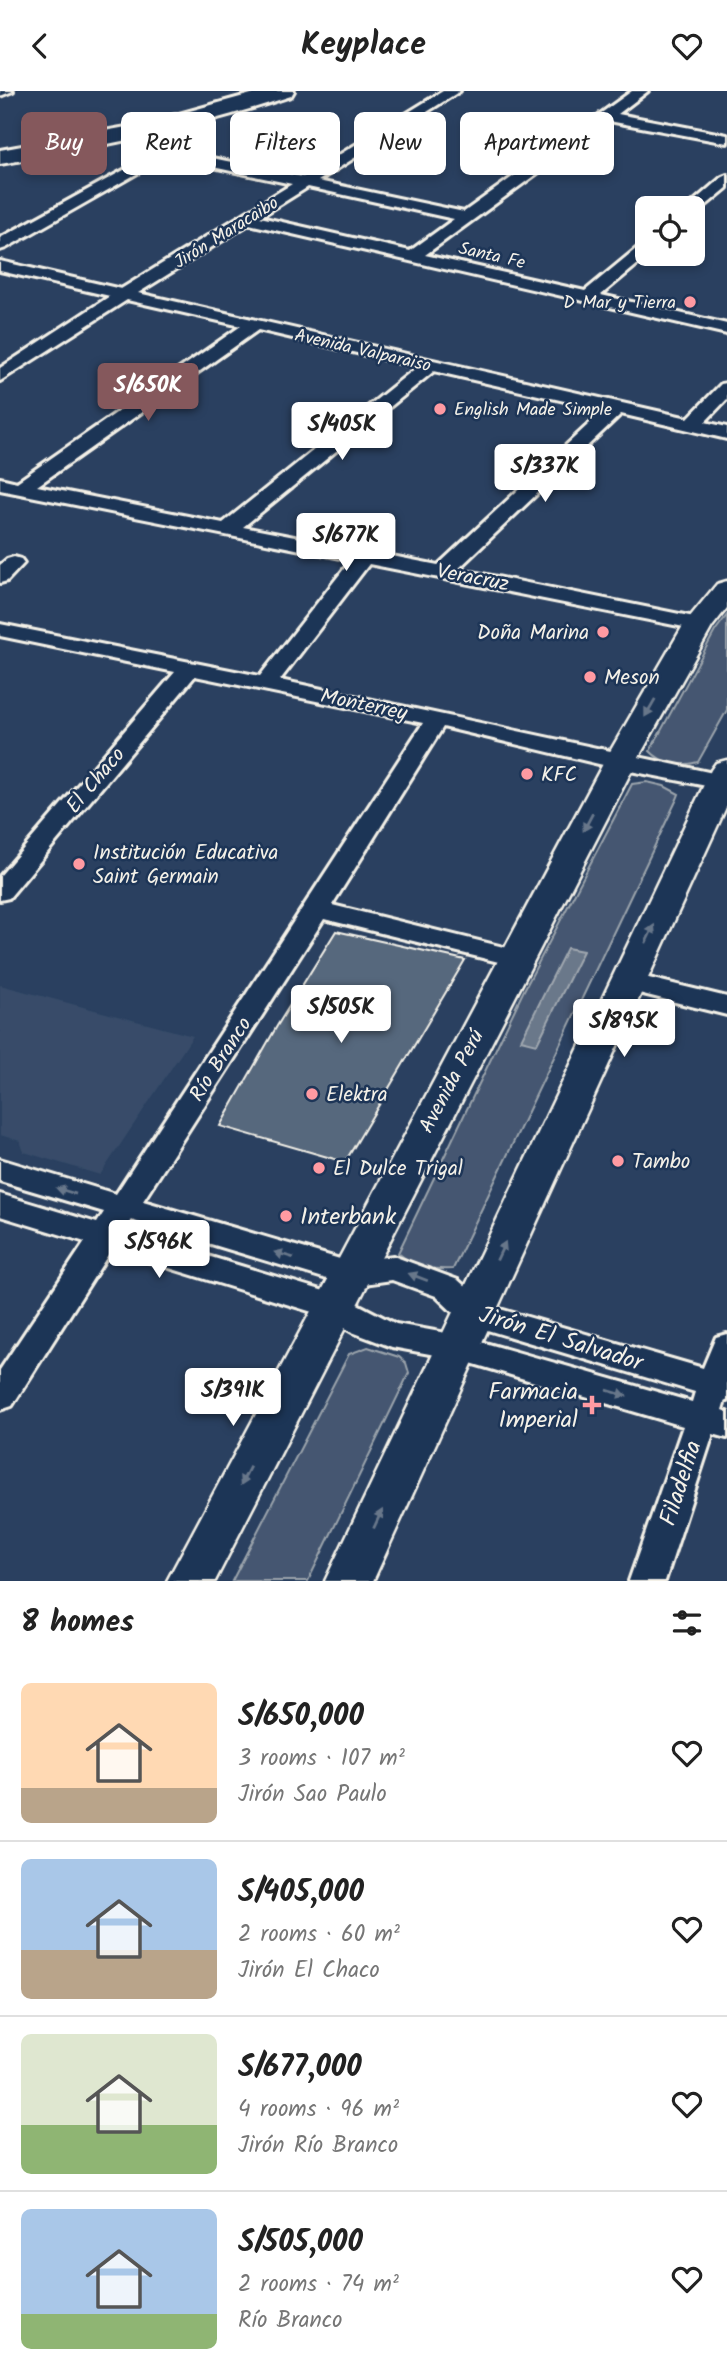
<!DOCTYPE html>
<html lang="en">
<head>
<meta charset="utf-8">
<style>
	body { margin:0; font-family:Kalam,sans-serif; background:#f2f2f2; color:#222; height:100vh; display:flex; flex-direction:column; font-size:26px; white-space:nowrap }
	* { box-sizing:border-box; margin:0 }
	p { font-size:23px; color:#767676 }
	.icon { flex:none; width:38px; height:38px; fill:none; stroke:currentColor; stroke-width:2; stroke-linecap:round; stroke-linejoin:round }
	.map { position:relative; height:1490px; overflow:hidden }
	.sheet { display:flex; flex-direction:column; background:#fff; flex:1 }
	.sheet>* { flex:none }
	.top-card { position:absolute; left:21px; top:21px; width:686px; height:63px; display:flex; gap:14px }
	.buttons { position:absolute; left:635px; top:105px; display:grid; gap:14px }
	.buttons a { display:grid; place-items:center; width:70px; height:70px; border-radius:10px; background:#fff; box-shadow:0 4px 10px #0003; font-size:35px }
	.price { position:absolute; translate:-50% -60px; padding:0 16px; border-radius:7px; background:#fff; color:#222; font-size:23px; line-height:46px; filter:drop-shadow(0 2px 4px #0008) }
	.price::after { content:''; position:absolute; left:50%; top:42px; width:21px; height:16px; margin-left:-10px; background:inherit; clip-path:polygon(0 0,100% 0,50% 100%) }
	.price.active { background:#85585c; color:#fff }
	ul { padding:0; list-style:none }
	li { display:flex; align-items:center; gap:21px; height:175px; padding:0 21px }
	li+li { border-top:2px solid #e0e0e0 }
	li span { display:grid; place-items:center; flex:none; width:196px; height:140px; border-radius:10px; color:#555 }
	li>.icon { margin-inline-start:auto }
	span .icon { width:84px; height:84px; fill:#fffc; stroke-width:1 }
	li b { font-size:30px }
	h2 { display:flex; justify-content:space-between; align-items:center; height:84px; padding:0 21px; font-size:30px }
	.chip { padding:0 24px; border-radius:10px; background:#fff; box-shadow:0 4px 10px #0003; font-size:24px; line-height:63px }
	.chip.active { background:#85585c; color:#fff }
	header { display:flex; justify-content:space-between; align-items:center; height:91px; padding:0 21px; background:#fff; font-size:32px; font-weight:800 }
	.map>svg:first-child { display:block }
	.built { fill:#374c69 }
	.green { fill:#445771; stroke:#9ca4ac; stroke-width:2 }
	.water { fill:#6a788a; stroke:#a1a8b0; stroke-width:2 }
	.building { fill:#56677d; stroke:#f4f1e8; stroke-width:2 }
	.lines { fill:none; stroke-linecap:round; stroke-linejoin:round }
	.minor-casing { stroke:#f4f1e8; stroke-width:6 }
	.secondary-casing { stroke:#f4f1e8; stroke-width:5 }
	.primary-casing { stroke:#f4f1e8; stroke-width:6 }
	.minor { fill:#1d3557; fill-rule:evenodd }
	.secondary { fill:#1d3557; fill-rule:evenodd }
	.primary { fill:#1d3557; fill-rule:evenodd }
	.oneway { fill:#68778a }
	.poi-dot { fill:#ff9aa2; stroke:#1d3557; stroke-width:2.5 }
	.labels { text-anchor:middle; stroke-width:5; stroke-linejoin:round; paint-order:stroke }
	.far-street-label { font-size:18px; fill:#f4f1e8; stroke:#1d3557 }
	.far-poi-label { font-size:18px; fill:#f4f1e8; stroke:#1d3557; text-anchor:end }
	.street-label { font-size:21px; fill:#f4f1e8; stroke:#1d3557 }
	.poi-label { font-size:21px; fill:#f4f1e8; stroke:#1d3557; text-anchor:start }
	.near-poi-label { font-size:24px; fill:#f4f1e8; stroke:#1d3557; text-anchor:start }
	.near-street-label { font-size:24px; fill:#f4f1e8; stroke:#1d3557 }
</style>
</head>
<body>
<header><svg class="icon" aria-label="back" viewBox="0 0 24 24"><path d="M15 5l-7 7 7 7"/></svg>Keyplace<svg class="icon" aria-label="heart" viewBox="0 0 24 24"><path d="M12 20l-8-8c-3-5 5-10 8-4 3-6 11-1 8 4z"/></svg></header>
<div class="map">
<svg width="727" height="1490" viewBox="0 0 727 1490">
	<rect width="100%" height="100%" fill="#2a4060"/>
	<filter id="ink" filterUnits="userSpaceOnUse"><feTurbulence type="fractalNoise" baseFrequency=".0143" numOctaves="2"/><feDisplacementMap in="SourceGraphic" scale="14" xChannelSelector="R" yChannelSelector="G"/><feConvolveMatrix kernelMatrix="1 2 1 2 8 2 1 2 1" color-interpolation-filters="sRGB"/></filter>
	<g filter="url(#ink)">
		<polygon class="built" points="0,894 193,945 100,1084 24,1061 20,1050 0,1044"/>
		<g class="green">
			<path d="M727,524V619L698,671C681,676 662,673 650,660L715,540Z"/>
			<path d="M647,691L664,695L679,703L677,708L453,1178C431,1179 415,1176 398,1162L523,901L632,693Z"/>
			<polygon points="368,1256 399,1266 406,1272 409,1282 308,1490 232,1490 349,1263"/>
		</g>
		<polygon class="water" points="567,857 583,860 537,953 521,949"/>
		<polygon class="building" points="336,840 465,869 345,1071 220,1035 277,935"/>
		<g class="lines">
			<defs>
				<g id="minor">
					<polygon points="0,0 13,0 0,5"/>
					<path d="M443,0H460L318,90L464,121L632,0H648L618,23L727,44V52L609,30L425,164L585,200L642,153L648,151V163H650L601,204L727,233V243L249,133L138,202L688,327L721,293L727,292V308L705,331L727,336V348L621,323L458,478L699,527L707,528L710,533L707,538L699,539L369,473L280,589L727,685V699L620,678L443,636L332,814L524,861L528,867L524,873L515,875L324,828L143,1110L350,1171L393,1165L458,1189L486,1214L703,1277L716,1246L727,1243V1310L725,1309L722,1319L727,1321V1347L713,1343L665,1490H629L683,1335L457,1268L392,1256L352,1241L322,1224L111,1159L12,1315L0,1319V1279L85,1151L0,1125V1103L97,1132L104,1121L0,1090V1068L116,1103L423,632L195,585L9,807L0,809V785L175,581L0,545V533L260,585L351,469L0,399V387L17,391L241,235L127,209L0,290V277L110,205L0,180V170L121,198L292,93L166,66L6,157L0,159V147L164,57L303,86ZM308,96L454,128L410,160L260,126ZM258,239L417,276L223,432L37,395ZM434,280L604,319L438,474L243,436ZM131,1129L350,1195L392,1189L436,1205L464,1232L695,1301L692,1311L457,1244L396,1233L344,1206L124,1140Z"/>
					<polygon points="727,84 727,97 698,121 693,123 693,117 686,117 722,86"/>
					<polygon points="14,466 21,468 24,472 7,490 0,492 0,474 7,468"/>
					<polygon points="628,882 727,906 727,924 619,897 615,891 619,885"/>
				</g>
				<g id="secondary">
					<polygon points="727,490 727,517 712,536 636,671 215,1490 167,1490 604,671 684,533 717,493"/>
					<polygon points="727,669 727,714 373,1490 325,1490 711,679 716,672"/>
				</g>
				<path id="primary" d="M262,0H294L291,5C196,37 99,56 0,73V59L143,33Z"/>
			</defs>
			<use href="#minor" class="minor-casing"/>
			<use href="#secondary" class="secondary-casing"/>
			<use href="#primary" class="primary-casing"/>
			<use href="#minor" class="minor"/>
			<use href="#secondary" class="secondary"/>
			<use href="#primary" class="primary"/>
		</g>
		<defs><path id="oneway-solid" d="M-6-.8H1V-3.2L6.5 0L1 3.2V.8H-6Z" transform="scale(1.75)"/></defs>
		<g class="oneway">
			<use href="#oneway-solid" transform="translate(650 617) rotate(120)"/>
			<use href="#oneway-solid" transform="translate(588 731) rotate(118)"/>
			<use href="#oneway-solid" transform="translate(650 843) rotate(-65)"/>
			<use href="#oneway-solid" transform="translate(66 1100) rotate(-163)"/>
			<use href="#oneway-solid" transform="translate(501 1160) rotate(-65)"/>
			<use href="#oneway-solid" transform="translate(284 1164) rotate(-164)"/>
			<use href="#oneway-solid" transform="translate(418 1186) rotate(-159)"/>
			<use href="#oneway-solid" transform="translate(617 1302) rotate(16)"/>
			<use href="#oneway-solid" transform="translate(245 1385) rotate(117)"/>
			<use href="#oneway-solid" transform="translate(378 1428) rotate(-65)"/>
		</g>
	</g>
	<g class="poi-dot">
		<circle cx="690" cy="211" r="7"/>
		<circle cx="440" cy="318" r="7"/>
		<circle cx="603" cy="541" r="7"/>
		<circle cx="590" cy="586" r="7"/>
		<circle cx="527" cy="683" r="7"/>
		<circle cx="79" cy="773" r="7"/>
		<circle cx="312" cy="1003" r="7"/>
		<circle cx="618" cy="1070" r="7"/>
		<circle cx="319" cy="1077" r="7"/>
		<circle cx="286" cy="1125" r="7"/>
		<path d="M588.5 1303.5h7v7h7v7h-7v7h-7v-7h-7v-7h7z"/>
	</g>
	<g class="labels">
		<g class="far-street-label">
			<text transform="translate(226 141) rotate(-32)" y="6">Jirón Maracaibo</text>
			<text transform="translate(492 164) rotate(13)" y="6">Santa Fe</text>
			<text transform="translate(363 259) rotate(13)" y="6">Avenida Valparaiso</text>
		</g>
		<g class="far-poi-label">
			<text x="676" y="217">D Mar y Tierra</text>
			<text x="454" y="324" text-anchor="start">English Made Simple</text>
		</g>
		<g class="street-label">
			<text transform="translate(473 486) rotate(11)" y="7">Veracruz</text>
			<text transform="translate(364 613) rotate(12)" y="7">Monterrey</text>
			<text transform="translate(95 689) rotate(-50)" y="7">El Chaco</text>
			<text transform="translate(220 968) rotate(-57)" y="7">Río Branco</text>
			<text transform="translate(451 990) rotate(-62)" y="7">Avenida Perú</text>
		</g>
		<g class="poi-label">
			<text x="589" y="548" text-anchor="end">Doña Marina</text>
			<text x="604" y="593">Meson</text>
			<text x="541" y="690">KFC</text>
			<text x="93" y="768">Institución Educativa<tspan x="93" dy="24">Saint Germain</tspan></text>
			<text x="326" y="1010">Elektra</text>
			<text x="632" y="1077">Tambo</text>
			<text x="333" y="1084">El Dulce Trigal</text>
		</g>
		<g class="near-poi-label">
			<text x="300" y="1133">Interbank</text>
			<text x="578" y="1308" text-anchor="end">Farmacia<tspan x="578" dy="28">Imperial</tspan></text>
		</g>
		<g class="near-street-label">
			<text transform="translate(561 1247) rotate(17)" y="8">Jirón El Salvador</text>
			<text transform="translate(680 1392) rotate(-72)" y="8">Filadelfia</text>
		</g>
	</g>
</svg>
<div class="buttons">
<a><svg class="icon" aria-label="locate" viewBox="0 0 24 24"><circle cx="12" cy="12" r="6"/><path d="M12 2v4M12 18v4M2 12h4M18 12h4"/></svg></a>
</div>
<b class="price active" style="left:148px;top:332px">S/650K</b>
<b class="price" style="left:342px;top:371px">S/405K</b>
<b class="price" style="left:545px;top:413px">S/337K</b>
<b class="price" style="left:346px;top:482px">S/677K</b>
<b class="price" style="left:341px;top:954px">S/505K</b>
<b class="price" style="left:624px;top:968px">S/895K</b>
<b class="price" style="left:159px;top:1189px">S/596K</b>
<b class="price" style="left:233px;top:1337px">S/391K</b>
<div class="top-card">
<a class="chip active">Buy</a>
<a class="chip">Rent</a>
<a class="chip">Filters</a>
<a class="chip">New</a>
<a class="chip">Apartment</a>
</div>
</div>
<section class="sheet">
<h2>8 homes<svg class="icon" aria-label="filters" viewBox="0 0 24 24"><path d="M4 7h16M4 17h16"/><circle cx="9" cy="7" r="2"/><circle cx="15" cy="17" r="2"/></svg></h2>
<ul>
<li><span style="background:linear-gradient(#ffd9b3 75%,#b9a48a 0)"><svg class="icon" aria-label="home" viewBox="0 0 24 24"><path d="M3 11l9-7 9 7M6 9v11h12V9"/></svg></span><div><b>S/650,000</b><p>3 rooms · 107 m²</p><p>Jirón Sao Paulo</p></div><svg class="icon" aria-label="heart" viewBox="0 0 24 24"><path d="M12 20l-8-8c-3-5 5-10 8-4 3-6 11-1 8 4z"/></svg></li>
<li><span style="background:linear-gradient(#a9c7e8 65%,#b9a48a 0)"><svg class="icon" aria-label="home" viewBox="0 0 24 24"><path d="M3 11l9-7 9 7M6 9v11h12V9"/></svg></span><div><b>S/405,000</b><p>2 rooms · 60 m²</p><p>Jirón El Chaco</p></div><svg class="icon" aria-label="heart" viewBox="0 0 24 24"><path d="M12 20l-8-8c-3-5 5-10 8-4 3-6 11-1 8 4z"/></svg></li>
<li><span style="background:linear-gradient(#dfe7d0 65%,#8fb573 0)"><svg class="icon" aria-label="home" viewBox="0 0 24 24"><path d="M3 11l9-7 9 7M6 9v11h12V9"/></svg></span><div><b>S/677,000</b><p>4 rooms · 96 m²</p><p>Jirón Río Branco</p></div><svg class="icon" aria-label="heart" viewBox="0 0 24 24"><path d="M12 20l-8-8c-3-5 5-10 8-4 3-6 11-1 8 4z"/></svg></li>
<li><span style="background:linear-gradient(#a9c7e8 75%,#8fb573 0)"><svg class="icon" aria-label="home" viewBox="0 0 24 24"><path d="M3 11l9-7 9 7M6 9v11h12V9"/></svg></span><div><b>S/505,000</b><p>2 rooms · 74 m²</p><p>Río Branco</p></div><svg class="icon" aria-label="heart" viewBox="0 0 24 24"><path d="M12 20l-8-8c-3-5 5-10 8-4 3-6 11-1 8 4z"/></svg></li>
</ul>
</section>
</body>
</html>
